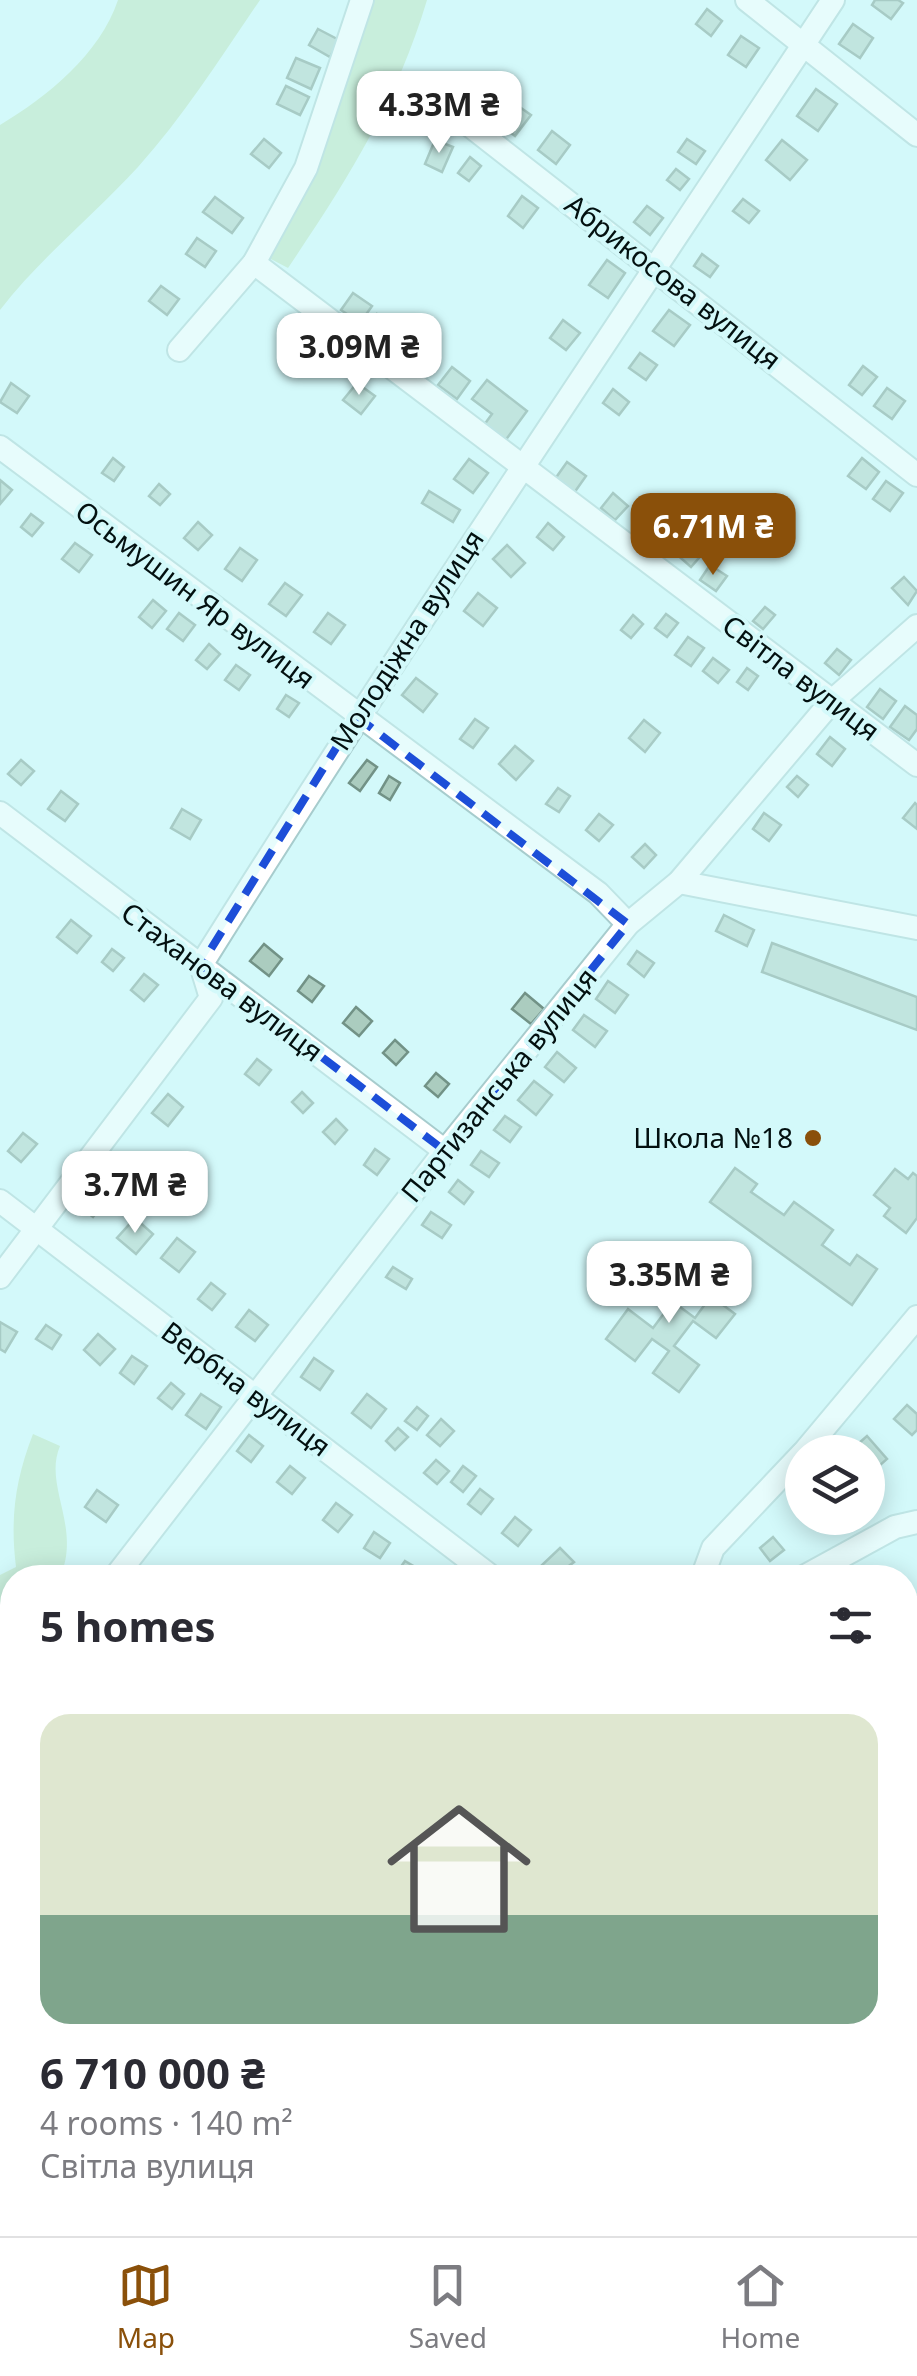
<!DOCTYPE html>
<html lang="en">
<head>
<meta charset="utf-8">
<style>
	body { margin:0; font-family:"Noto Sans",sans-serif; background:#f2f2f3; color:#2b2b33; height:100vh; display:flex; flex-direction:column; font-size:38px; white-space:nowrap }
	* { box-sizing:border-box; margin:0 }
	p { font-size:32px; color:#7c7c81 }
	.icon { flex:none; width:55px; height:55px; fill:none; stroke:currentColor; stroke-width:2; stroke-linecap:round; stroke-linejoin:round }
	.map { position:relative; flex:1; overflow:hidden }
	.details { position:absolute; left:0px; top:1565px; width:918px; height:672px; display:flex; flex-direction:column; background:#fff; border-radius:40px 40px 0 0; box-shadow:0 5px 25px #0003 }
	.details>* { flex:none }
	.controls { position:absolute; left:785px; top:1435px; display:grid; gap:20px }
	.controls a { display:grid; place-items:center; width:100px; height:100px; border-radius:50%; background:#fff; box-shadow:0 5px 25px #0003; font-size:50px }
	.price { position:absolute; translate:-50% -85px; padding:0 22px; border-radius:20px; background:#fff; color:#222; font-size:32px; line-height:65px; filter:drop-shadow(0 2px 5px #0008) }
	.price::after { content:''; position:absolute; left:50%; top:60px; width:30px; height:22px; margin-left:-15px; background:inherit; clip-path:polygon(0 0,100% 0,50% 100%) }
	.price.selected { background:#8a500a; color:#fff }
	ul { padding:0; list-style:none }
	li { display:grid; align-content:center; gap:20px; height:530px; padding:0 40px }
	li+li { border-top:2px solid #e1e1e2 }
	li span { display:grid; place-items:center; height:310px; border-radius:30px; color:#555 }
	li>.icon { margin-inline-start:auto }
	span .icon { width:180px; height:180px; fill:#fffc; stroke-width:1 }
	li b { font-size:42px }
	h2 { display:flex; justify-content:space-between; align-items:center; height:120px; padding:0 40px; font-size:42px }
	.dock { display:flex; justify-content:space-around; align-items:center; height:140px; border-top:2px solid #e1e1e2; background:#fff; font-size:28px; color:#7c7c81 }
	.dock a { display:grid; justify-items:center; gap:5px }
	.dock .selected { color:#8a500a }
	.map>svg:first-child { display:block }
	.green { fill:#bae0b8 }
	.building { fill:#abccbf; stroke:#729286; stroke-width:2.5 }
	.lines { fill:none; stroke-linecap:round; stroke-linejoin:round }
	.minor-casing { stroke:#a7cccd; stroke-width:26 }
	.major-casing { stroke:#fff; stroke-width:34 }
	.minor { stroke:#fff; stroke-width:22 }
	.major { stroke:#8cd5ee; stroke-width:30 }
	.marked { fill:none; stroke:#1d4ed8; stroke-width:8; stroke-dasharray:20 12; stroke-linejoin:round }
	.poi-dot { fill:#8a500a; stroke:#d3f9fa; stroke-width:4 }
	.labels { text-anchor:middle; stroke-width:8; stroke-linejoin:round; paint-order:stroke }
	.street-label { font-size:28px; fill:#031010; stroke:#d3f9fa }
	.poi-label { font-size:28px; fill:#031010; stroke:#d3f9fa; text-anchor:end }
</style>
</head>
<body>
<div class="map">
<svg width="917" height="2236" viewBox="0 0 917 2236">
	<rect width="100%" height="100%" fill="#d3f9fa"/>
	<g class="green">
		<path d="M118,0H260C221,57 184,116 138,167C93,216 41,257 0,310V125C47,97 100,54 118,0Z"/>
		<path d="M372,0H427C396,103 348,179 288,268L267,257C314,178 349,89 372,0Z"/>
		<path d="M33,1434L60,1446C43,1486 82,1527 60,1577L12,1578V1640L0,1650V1575L16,1567C10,1519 15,1480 33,1434Z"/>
		<polygon points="917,1645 917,1989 905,1994 905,1655"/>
		<polygon points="10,1656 12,1880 0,1893 0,1661"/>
		<polygon points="173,2225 229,2225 228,2236 167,2236"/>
		<polygon points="353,2225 422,2225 421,2236 348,2236"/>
		<polygon points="429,2225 493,2225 481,2236 428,2236"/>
	</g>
	<g class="building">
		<polygon points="875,0 898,0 903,3 891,19 872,5"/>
		<polygon points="707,9 722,21 711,36 696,24"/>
		<polygon points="853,24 873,38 860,58 839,44"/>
		<polygon points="318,29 339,40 330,57 309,45"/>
		<polygon points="741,36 759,48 746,67 728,55"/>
		<polygon points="296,58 320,68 311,89 287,78"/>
		<polygon points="486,80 506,94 492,115 472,102"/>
		<polygon points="286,86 309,97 300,115 277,104"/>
		<polygon points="816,89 837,104 818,131 797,116"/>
		<polygon points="407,94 431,118 421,128 397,104"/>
		<polygon points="514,103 531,115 515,136 499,124"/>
		<polygon points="552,131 570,145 556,164 538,150"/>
		<polygon points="264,139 281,153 269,168 251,154"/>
		<polygon points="687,139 705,151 696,164 678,152"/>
		<polygon points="435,140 453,147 442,172 425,164"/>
		<polygon points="782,140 807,160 790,180 766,160"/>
		<polygon points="470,157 481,166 469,181 458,173"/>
		<polygon points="676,169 689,179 680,190 667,180"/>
		<polygon points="522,196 538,208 523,228 508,216"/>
		<polygon points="215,197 243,218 232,233 203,212"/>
		<polygon points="743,199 759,211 749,223 733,211"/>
		<polygon points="647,206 663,218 650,235 634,222"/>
		<polygon points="197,238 216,251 205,267 186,254"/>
		<polygon points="702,254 718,266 710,277 694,266"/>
		<polygon points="607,260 625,273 608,298 589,285"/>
		<polygon points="161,286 179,299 167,315 149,301"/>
		<polygon points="353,293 372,306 360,323 341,310"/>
		<polygon points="669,310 690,325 674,346 653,331"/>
		<polygon points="377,314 388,321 378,338 366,331"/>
		<polygon points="563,320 580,333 566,350 550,338"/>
		<polygon points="640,353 657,365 646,380 629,368"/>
		<polygon points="863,366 877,377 862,395 849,385"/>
		<polygon points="452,367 470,381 457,399 438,385"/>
		<polygon points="487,380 527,411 505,441 484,425 492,414 472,399"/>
		<polygon points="11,383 29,396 17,413 0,402"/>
		<polygon points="357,383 375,396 361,414 343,400"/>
		<polygon points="887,388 905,401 892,419 874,406"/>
		<polygon points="613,389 629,402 619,415 603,403"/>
		<polygon points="113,458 124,467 114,481 102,473"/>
		<polygon points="862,458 879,472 866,489 848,476"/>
		<polygon points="469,459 488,473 473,493 454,479"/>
		<polygon points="567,462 586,476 574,493 555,479"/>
		<polygon points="0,480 12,490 0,504"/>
		<polygon points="886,481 903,493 890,511 873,499"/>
		<polygon points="159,484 170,494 160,505 149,496"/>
		<polygon points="429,491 460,510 453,522 422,503"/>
		<polygon points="613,493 628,506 615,520 601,508"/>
		<polygon points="31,514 43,523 32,536 21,527"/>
		<polygon points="198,522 212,535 198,550 184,538"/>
		<polygon points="548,523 564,537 553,550 537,537"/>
		<polygon points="690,537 705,551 691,567 675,553"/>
		<polygon points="75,543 92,555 79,572 62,559"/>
		<polygon points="507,545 525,563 511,577 493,559"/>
		<polygon points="240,548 257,560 242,581 225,569"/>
		<polygon points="710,565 727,576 716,591 700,580"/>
		<polygon points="904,577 917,591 908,605 892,588"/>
		<polygon points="285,583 302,595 286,616 269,604"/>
		<polygon points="478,593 497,608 483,626 464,611"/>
		<polygon points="153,600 166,611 152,628 139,617"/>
		<polygon points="765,607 775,615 763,629 753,621"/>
		<polygon points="179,613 195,625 183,641 167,629"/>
		<polygon points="328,613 345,625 331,644 314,632"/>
		<polygon points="666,614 678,623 667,637 655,628"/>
		<polygon points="633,615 643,624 631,638 621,630"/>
		<polygon points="688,637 704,648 691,666 675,655"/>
		<polygon points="209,644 220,654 207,669 196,660"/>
		<polygon points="837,649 851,660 839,675 825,663"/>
		<polygon points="713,658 729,670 718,683 703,671"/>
		<polygon points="236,665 250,675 239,690 225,680"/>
		<polygon points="747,668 758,676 748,690 737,682"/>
		<polygon points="416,678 437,694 423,712 402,695"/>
		<polygon points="880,689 896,701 883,719 867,707"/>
		<polygon points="286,695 299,703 289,717 277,709"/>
		<polygon points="905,706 917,715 917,729 909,740 890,727"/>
		<polygon points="475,719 488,728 473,748 460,739"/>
		<polygon points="644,720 660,733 645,752 629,738"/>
		<polygon points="830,737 845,749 832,766 817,754"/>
		<polygon points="515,746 533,761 516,780 499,764"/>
		<polygon points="21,760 34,771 21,785 8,774"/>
		<polygon points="367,760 377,767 360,791 349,783"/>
		<polygon points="389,776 400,783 390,800 379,793"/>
		<polygon points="797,776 808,785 798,797 787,787"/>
		<polygon points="558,788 570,796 559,812 546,804"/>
		<polygon points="61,791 78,804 65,821 48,809"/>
		<polygon points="915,803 917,805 917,829 903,818"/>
		<polygon points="182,809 201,820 190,839 171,828"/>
		<polygon points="764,813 781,825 769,841 753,829"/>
		<polygon points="599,814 613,825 599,841 586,830"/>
		<polygon points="645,844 656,855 644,868 632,857"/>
		<polygon points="724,915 754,930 747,946 716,931"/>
		<polygon points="71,920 91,936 77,953 57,937"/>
		<polygon points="772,943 917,997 917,1030 762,972"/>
		<polygon points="264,944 282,959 269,976 250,961"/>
		<polygon points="112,949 124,958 113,971 102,962"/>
		<polygon points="637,951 654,963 644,977 628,964"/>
		<polygon points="144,974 158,985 144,1001 131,990"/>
		<polygon points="309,976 324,986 312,1002 298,991"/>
		<polygon points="608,981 628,995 615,1013 596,999"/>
		<polygon points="525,993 544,1009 531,1024 512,1009"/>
		<polygon points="356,1007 372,1021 359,1036 343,1023"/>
		<polygon points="584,1015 607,1031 595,1047 573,1030"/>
		<polygon points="395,1040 408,1052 396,1065 383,1053"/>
		<polygon points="557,1052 576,1068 564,1082 545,1067"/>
		<polygon points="257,1059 271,1070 259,1085 245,1074"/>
		<polygon points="436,1073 449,1084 438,1097 425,1086"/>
		<polygon points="534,1081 552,1095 536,1115 518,1100"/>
		<polygon points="302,1092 313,1103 303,1113 292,1102"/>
		<polygon points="168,1094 183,1107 168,1126 152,1113"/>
		<polygon points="505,1116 521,1127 510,1142 494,1130"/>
		<polygon points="336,1119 347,1130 335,1144 323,1132"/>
		<polygon points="23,1133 37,1144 21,1162 8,1151"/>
		<polygon points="375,1149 389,1159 377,1175 364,1165"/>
		<polygon points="481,1151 499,1163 489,1177 471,1165"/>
		<polygon points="735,1168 757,1184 751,1192 784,1215 794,1202 833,1230 822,1245 850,1265 857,1255 877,1269 852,1305 710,1202"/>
		<polygon points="895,1169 908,1179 913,1173 917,1176 917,1218 906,1233 884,1216 890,1208 874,1195"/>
		<polygon points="458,1180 473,1192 464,1204 449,1192"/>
		<polygon points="90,1187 106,1200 93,1217 77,1204"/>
		<polygon points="431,1212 451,1225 442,1238 422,1225"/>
		<polygon points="135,1218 153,1234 136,1254 117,1238"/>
		<polygon points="177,1238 195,1252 179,1272 161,1258"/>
		<polygon points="666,1261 694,1281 676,1304 695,1318 711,1296 735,1314 716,1338 693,1321 674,1346 699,1365 679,1392 653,1373 669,1351 652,1339 635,1361 606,1339 628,1309 653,1328 668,1308 644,1290"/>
		<polygon points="393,1267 412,1279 406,1289 386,1277"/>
		<polygon points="211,1283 225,1294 212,1310 198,1299"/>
		<polygon points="249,1310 268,1325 255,1341 236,1327"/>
		<polygon points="0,1322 17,1332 5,1352 0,1349"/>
		<polygon points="46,1325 61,1335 52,1349 36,1339"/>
		<polygon points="98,1334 115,1349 100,1365 84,1350"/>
		<polygon points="132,1356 147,1366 134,1384 120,1373"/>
		<polygon points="314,1358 333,1371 320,1390 301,1377"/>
		<polygon points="171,1383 184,1394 172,1409 158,1398"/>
		<polygon points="201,1394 221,1407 206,1429 186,1415"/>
		<polygon points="367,1394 386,1409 371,1428 352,1413"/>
		<polygon points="907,1405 917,1414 917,1430 912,1435 894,1419"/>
		<polygon points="417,1407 428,1416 417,1430 405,1421"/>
		<polygon points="441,1419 454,1431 440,1446 427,1435"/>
		<polygon points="398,1428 408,1437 395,1450 386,1441"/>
		<polygon points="249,1435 263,1446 251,1462 237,1451"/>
		<polygon points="867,1436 887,1459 870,1474 868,1452 850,1451"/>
		<polygon points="436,1460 449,1471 437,1484 424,1473"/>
		<polygon points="290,1466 305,1478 292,1494 277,1482"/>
		<polygon points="463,1466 476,1476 463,1492 451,1482"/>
		<polygon points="480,1489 493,1499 481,1514 468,1504"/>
		<polygon points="97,1490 118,1505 106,1522 85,1507"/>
		<polygon points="336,1503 352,1515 338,1532 323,1520"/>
		<polygon points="802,1506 802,1518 821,1518 812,1527 797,1512"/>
		<polygon points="515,1517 531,1530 518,1546 502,1533"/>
		<polygon points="374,1532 390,1543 380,1558 364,1548"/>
		<polygon points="773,1537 784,1550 770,1561 760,1548"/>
		<polygon points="560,1548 574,1562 553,1578 541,1566"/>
		<polygon points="405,1561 415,1567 408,1578 399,1578 395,1575"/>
		<polygon points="31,2225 54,2230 52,2236 27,2236"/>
		<polygon points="281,2225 304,2225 302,2236 279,2236"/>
	</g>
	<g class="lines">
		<defs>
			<g id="minor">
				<polyline points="747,0 917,135"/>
				<polyline points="426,91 917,475"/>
				<polyline points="254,263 917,765"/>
				<polyline points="179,350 254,263 306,168 362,0"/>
				<polyline points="0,447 598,893 628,924"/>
				<polyline points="0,813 445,1151"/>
				<polyline points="679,882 917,928"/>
				<polyline points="0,1201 493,1578"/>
				<path d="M0,1277L211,998L201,965C405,639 621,321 833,0"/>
				<polyline points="804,1452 917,1317"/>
				<polyline points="116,1576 445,1151 628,924 679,882 832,701 917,626"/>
				<polyline points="702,1578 713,1548 802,1454"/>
				<polyline points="802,1578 895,1527 917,1522"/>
				<polyline points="81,2236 85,2225"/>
			</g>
			<g id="major">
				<polyline points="905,1619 917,1610"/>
				<polyline points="327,2236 334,2225"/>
			</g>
		</defs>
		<use href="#minor" class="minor-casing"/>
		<use href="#major" class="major-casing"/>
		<use href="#minor" class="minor"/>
		<use href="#major" class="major"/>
	</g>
	<path d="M0 0H917V2236H0ZM356,716L628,924L445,1151L201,965Z" fill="#d3f9fa" fill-opacity=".55" fill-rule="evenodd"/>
	<path class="marked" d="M356,716L628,924L445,1151L201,965Z"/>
	<circle class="poi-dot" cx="813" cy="1138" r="10"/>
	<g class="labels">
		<g class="street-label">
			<text transform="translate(673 282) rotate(38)" y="10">Абрикосова вулиця</text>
			<text transform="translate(195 595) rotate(37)" y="10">Осьмушин Яр вулиця</text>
			<text transform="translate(407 640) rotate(-57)" y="10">Молодіжна вулиця</text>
			<text transform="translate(801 678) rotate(37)" y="10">Світла вулиця</text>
			<text transform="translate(222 982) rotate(37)" y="10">Стаханова вулиця</text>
			<text transform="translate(499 1085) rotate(-51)" y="10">Партизанська вулиця</text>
			<text transform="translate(246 1389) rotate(37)" y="10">Вербна вулиця</text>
		</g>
		<g class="poi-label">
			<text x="793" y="1148">Школа №18</text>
		</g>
	</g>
</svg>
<div class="controls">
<a><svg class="icon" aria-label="layers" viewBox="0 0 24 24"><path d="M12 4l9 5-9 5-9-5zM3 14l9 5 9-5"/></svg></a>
</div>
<b class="price" style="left:439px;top:156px">4.33M ₴</b>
<b class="price" style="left:359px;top:398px">3.09M ₴</b>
<b class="price selected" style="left:713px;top:578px">6.71M ₴</b>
<b class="price" style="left:135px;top:1236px">3.7M ₴</b>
<b class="price" style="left:669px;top:1326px">3.35M ₴</b>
<section class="details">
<h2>5 homes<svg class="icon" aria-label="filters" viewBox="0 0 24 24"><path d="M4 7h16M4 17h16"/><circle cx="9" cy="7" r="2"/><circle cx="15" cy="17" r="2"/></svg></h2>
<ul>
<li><span style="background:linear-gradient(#dfe7d0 65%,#7fa58c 0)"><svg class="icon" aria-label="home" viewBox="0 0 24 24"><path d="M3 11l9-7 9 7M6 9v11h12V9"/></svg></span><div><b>6 710 000 ₴</b><p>4 rooms · 140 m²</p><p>Світла вулиця</p></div></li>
</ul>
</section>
</div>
<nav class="dock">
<a class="selected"><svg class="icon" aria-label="map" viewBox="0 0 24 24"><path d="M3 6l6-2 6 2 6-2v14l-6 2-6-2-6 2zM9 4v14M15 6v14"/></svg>Map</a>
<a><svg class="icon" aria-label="saved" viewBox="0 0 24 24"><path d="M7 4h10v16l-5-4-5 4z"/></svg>Saved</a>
<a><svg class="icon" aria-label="home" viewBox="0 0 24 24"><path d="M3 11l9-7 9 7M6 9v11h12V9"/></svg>Home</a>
</nav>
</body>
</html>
